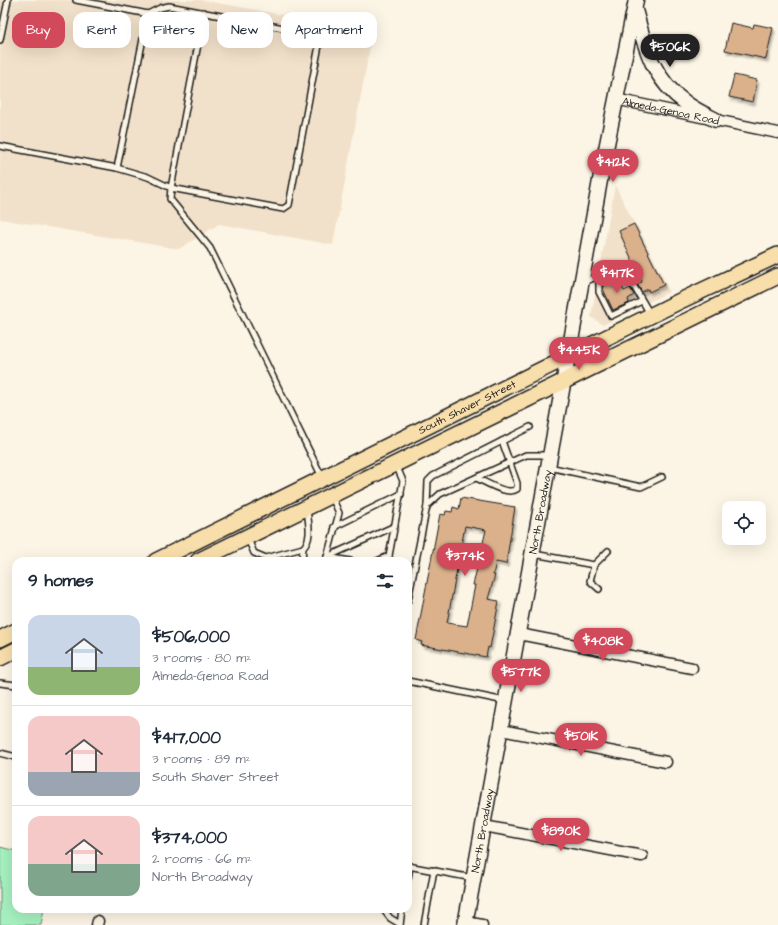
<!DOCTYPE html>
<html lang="en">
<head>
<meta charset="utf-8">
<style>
	body { margin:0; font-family:"Architects Daughter",sans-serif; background:#f6f6f7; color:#1f2937; height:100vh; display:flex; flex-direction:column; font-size:15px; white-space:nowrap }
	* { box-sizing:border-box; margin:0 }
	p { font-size:13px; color:#747a83 }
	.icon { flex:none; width:22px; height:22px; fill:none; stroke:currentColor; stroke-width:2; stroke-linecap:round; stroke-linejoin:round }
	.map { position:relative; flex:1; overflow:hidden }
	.drawer { position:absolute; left:12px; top:557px; width:400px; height:356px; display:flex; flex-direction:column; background:#fff; border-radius:12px; box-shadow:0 4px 16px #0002 }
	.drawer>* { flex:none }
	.top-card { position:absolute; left:12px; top:12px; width:400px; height:36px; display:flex; gap:8px }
	.buttons { position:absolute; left:722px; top:501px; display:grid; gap:8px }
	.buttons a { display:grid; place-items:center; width:44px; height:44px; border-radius:8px; background:#fff; box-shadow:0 4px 16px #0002; font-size:20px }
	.price { position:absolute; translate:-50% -34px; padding:0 9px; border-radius:14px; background:#d1495b; color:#fff; font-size:13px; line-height:26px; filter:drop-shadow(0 1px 2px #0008) }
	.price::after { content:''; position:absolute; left:50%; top:24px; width:12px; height:9px; margin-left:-6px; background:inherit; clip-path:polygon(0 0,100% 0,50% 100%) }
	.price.selected { background:#222; color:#fff }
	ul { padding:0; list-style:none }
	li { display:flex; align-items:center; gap:12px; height:100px; padding:0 16px }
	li+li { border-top:1px solid #e0e1e3 }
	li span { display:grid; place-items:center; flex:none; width:112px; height:80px; border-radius:12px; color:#555 }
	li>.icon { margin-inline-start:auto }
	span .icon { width:48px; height:48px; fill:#fffc; stroke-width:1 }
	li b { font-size:17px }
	h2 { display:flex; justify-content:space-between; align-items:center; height:48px; padding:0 16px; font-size:17px }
	.pill { padding:0 14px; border-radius:12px; background:#fff; box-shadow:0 4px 16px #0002; font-size:14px; line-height:36px }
	.pill.selected { background:#d1495b; color:#fff }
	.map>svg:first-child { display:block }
	.built { fill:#f2e1ca }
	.green { fill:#a6f0bf; stroke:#61866e }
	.building { fill:#dbb18c; stroke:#1c1c1c; fill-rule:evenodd; filter:url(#shadow) }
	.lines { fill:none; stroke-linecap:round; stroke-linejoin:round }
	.lane-casing { stroke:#1c1c1c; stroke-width:8 }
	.street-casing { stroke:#1c1c1c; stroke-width:13 }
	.secondary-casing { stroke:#1c1c1c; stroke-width:17 }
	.primary-casing { stroke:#1c1c1c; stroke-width:18 }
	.lane { stroke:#fcf5e5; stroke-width:5 }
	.street { stroke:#fcf5e5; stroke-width:10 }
	.secondary { stroke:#fcf5e5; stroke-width:14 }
	.primary { stroke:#f8deab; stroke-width:15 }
	.labels { text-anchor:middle; stroke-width:3; stroke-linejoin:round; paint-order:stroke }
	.street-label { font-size:11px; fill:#1c1c1c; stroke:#fcf5e5 }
</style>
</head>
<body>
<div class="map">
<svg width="778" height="925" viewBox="0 0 778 925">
	<defs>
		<filter id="shadow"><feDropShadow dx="2" dy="3" stdDeviation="1" flood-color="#0004"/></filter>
	</defs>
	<rect width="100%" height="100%" fill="#fcf5e5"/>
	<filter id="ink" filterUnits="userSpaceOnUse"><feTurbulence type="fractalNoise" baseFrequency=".025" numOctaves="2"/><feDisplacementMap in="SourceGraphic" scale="8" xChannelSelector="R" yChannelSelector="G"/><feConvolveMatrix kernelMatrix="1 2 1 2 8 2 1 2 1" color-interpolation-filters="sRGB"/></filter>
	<g filter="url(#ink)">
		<g class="built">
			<polygon points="0,0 201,0 373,31 333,245 219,224 179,249 0,219"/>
			<polygon points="615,185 669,292 603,325 591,317"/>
		</g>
		<polygon class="green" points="0,847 16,851 16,909 44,909 41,925 0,925"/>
		<g class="building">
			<polygon points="731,23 753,28 754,24 773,28 766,59 725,50"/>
			<polygon points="734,75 757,80 753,102 729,97"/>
			<polygon points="634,224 664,285 649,292 648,289 642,292 637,284 642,282 619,231"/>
			<polygon points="617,278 624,291 630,288 634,295 628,299 629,303 613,310 603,289 603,284"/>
			<path d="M461,498L515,507L506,564L496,562L493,575H495L488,599L499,601L490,648L488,647L486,657L421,645L422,642L416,640L440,514L445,515L446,511L452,512L453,507L459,509ZM465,526L486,530L473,585H475L467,626L447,623Z"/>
		</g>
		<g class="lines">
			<defs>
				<g id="lane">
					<polyline points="76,0 148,14"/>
					<polyline points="204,12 171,188 148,177 117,168 148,14 160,8 169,6 315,34 320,40 289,205 283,209 171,188 170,199 210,248 322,477"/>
					<polyline points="0,40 8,0"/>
					<polyline points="0,146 117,168"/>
					<polyline points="599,276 599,292 611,316 642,301"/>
					<polyline points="584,282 622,266 650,314"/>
					<polyline points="549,467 641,487 662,477"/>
					<path d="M476,478C486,482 507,496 517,489V483L502,441"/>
					<polyline points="427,506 428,481 433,476 530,427"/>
					<polyline points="334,527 401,494"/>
					<path d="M248,539L254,553L266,558L303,548C313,538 308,522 307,509"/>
					<polyline points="534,554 594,565"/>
					<polyline points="327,557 395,526"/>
					<polyline points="328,557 350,561"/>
					<polyline points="302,561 303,548"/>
					<polyline points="326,561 339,513 332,497"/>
					<polyline points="377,561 389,556"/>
					<polyline points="388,561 403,481 396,465"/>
					<polyline points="599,589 590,581 594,565 608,551"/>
					<polyline points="408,600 427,506 440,494 526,455 548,455"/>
					<polyline points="408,681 505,701"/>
					<polyline points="0,683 16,685"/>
					<polyline points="0,753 16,757"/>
					<polyline points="408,866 473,878"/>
					<polyline points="408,878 410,866"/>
					<polyline points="383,909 390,918 400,924"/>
					<polyline points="400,925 402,909"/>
					<polyline points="424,925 434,870"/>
				</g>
				<g id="street">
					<path id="s1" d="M615,99L778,133"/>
					<polyline points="519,634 692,668"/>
					<polyline points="501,730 666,762"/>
					<polyline points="484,826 642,856"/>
					<polyline points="466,922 482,925"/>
					<polyline points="97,925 98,921"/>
				</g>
				<g id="secondary">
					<path d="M635,10C645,47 653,80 686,103C695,110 706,115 716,120"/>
					<path id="s2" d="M465,925L603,164L636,0"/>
				</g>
				<g id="primary">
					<path id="s3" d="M156,561L680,301L778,255"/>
					<polyline points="198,561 778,276"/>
					<polyline points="0,639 16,631"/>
					<polyline points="0,658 16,650"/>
				</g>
			</defs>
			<use href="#lane" class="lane-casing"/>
			<use href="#street" class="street-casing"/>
			<use href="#secondary" class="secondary-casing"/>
			<use href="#primary" class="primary-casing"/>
			<use href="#lane" class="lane"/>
			<use href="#street" class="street"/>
			<use href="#secondary" class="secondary"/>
			<use href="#primary" class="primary"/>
		</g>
	</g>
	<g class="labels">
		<g class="street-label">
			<text dy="4" stroke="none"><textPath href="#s1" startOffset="57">Almeda-Genoa Road</textPath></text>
			<text dy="4" stroke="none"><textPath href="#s3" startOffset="347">South Shaver Street</textPath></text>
			<text dy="4" stroke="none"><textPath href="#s2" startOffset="420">North Broadway</textPath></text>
			<text dy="4" stroke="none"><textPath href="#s2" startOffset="96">North Broadway</textPath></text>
		</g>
	</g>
</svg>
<div class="buttons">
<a><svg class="icon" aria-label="locate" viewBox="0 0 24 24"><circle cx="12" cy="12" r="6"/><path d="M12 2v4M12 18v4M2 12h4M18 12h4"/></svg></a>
</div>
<b class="price selected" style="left:670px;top:68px">$506K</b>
<b class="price" style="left:613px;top:183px">$412K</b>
<b class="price" style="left:617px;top:294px">$417K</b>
<b class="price" style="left:579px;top:371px">$445K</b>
<b class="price" style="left:465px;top:577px">$374K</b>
<b class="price" style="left:603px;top:662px">$408K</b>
<b class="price" style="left:521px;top:693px">$577K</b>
<b class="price" style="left:581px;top:757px">$501K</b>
<b class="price" style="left:561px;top:852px">$890K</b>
<div class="top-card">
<a class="pill selected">Buy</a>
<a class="pill">Rent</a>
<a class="pill">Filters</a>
<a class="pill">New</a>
<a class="pill">Apartment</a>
</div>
<section class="drawer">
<h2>9 homes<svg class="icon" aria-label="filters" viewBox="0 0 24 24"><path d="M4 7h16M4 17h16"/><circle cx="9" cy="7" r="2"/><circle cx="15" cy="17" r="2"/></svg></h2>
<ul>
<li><span style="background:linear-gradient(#c9d6e8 65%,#8fb573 0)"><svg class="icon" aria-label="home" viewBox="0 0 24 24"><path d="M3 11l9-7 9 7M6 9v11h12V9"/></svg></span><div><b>$506,000</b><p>3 rooms · 80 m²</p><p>Almeda-Genoa Road</p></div></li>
<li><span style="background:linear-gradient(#f6c9c9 70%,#9aa5b1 0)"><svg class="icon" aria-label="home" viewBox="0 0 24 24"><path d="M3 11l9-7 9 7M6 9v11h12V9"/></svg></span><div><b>$417,000</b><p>3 rooms · 89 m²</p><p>South Shaver Street</p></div></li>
<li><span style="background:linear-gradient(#f6c9c9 60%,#7fa58c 0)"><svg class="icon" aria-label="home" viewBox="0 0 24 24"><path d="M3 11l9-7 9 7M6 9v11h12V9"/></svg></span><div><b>$374,000</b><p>2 rooms · 66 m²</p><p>North Broadway</p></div></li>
</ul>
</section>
</div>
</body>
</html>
